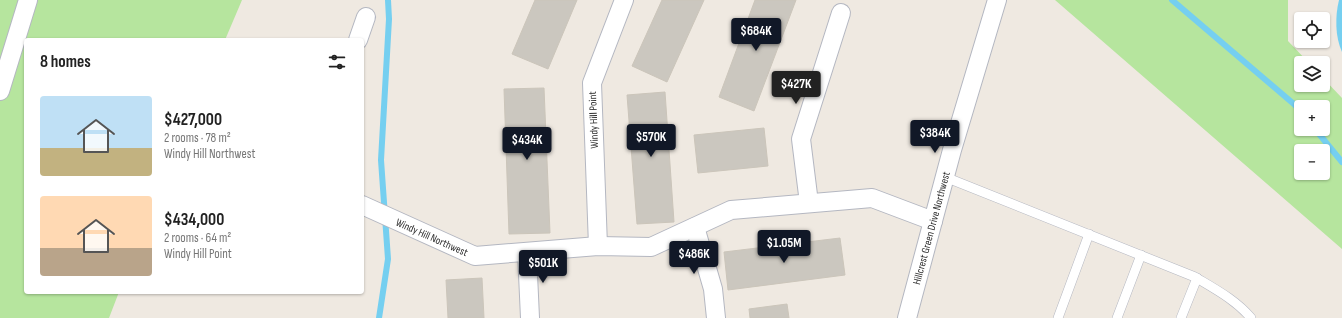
<!DOCTYPE html>
<html lang="en">
<head>
<meta charset="utf-8">
<style>
	body { margin:0; font-family:"Sofia Sans Condensed",sans-serif; background:#f2f2f2; color:#222; height:100vh; display:flex; flex-direction:column; font-size:15px; white-space:nowrap }
	* { box-sizing:border-box; margin:0 }
	p { font-size:13px; color:#767676 }
	.icon { flex:none; width:22px; height:22px; fill:none; stroke:currentColor; stroke-width:2; stroke-linecap:round; stroke-linejoin:round }
	.map { position:relative; flex:1; overflow:hidden }
	.details { position:absolute; left:24px; top:38px; width:340px; height:256px; display:flex; flex-direction:column; background:#fff; border-radius:4px; box-shadow:0 1px 3px #0004 }
	.details>* { flex:none }
	.controls { position:absolute; left:1294px; top:12px; display:grid; gap:8px }
	.controls a { display:grid; place-items:center; width:36px; height:36px; border-radius:4px; background:#fff; box-shadow:0 1px 3px #0004; font-size:20px }
	.price { position:absolute; translate:-50% -34px; padding:0 9px; border-radius:4px; background:#111827; color:#fff; font-size:13px; line-height:26px; filter:drop-shadow(0 1px 2px #0008) }
	.price::after { content:''; position:absolute; left:50%; top:24px; width:12px; height:9px; margin-left:-6px; background:inherit; clip-path:polygon(0 0,100% 0,50% 100%) }
	.price.active { background:#222; color:#fff }
	ul { padding:0; list-style:none }
	li { display:flex; align-items:center; gap:12px; height:100px; padding:0 16px }
	li span { display:grid; place-items:center; flex:none; width:112px; height:80px; border-radius:4px; color:#555 }
	li>.icon { margin-inline-start:auto }
	span .icon { width:48px; height:48px; fill:#fffc; stroke-width:1 }
	li b { font-size:17px }
	h2 { display:flex; justify-content:space-between; align-items:center; height:48px; padding:0 16px; font-size:17px }
	.map>svg:first-child { display:block }
	.green { fill:#b6e59e; fill-rule:evenodd }
	.water { fill:#75cff0 }
	.lines { fill:none; stroke-linecap:round; stroke-linejoin:round }
	.stream { stroke:#75cff0; stroke-width:6 }
	.building { fill:#cbc7bf; stroke:#cbc5ba }
	.lane-casing { stroke:#b4b7c1; stroke-width:10 }
	.street-casing { stroke:#b4b7c1; stroke-width:20 }
	.lane { stroke:#fff; stroke-width:9 }
	.street { stroke:#fff; stroke-width:18 }
	.labels { text-anchor:middle; stroke-width:3.5; stroke-linejoin:round; paint-order:stroke }
	.street-label { font-size:11px; fill:#2e2e2e; stroke:#fff }
</style>
</head>
<body>
<div class="map">
<svg width="1342" height="318" viewBox="0 0 1342 318">
	<rect width="100%" height="100%" fill="#efe9e1"/>
	<g class="green">
		<polygon points="0,0 242,0 225,40 26,40 26,292 119,292 109,318 0,318"/>
		<path d="M1055,0H1288V41L1309,63H1301V85H1323V78L1342,98V249ZM1301,107H1323V129H1301ZM1301,151H1323V173H1301Z"/>
	</g>
	<path class="water" d="M1339,0H1342V52C1335,37 1335,16 1339,0Z"/>
	<g class="lines">
		<g class="stream">
			<polyline points="1172,0 1295,105 1301,112"/>
			<polyline points="1315,129 1342,162"/>
			<polyline points="379,318 388,259 381,160 389,19 388,0"/>
		</g>
	</g>
	<g class="building">
		<polygon points="535,0 577,0 548,69 512,54"/>
		<polygon points="662,0 704,0 667,82 632,66"/>
		<polygon points="755,0 796,0 754,111 719,97"/>
		<polygon points="544,88 550,233 509,234 504,89"/>
		<polygon points="665,92 674,222 637,224 627,95"/>
		<polygon points="764,128 768,166 698,173 694,135"/>
		<polygon points="840,238 845,275 728,290 724,252"/>
		<polygon points="482,278 484,318 448,318 446,280"/>
		<polygon points="787,304 789,318 750,318 749,309"/>
	</g>
	<g class="lines">
		<defs>
			<g id="lane">
				<path d="M945,177L1195,277C1215,289 1236,300 1251,318"/>
				<polyline points="1058,318 1089,234"/>
				<polyline points="1117,318 1141,255"/>
				<polyline points="1181,318 1197,278"/>
			</g>
			<g id="street">
				<polyline points="358,40 366,17"/>
				<polyline points="0,91 28,0"/>
				<polyline points="809,203 801,139 841,13"/>
				<polyline points="362,205 475,256 598,246 651,247 731,210 872,198 933,221"/>
				<polyline points="695,227 713,289 716,318"/>
				<polyline points="598,246 592,83 624,0"/>
				<polyline points="527,252 530,318"/>
				<polyline points="907,318 952,150 997,0"/>
			</g>
		</defs>
		<use href="#lane" class="lane-casing"/>
		<use href="#street" class="street-casing"/>
		<use href="#lane" class="lane"/>
		<use href="#street" class="street"/>
	</g>
	<g class="labels">
		<g class="street-label">
			<text transform="translate(593 120) rotate(-92)" y="4">Windy Hill Point</text>
			<text transform="translate(931 228) rotate(-75)" y="4">Hillcrest Green Drive Northwest</text>
			<text transform="translate(432 237) rotate(24)" y="4">Windy Hill Northwest</text>
		</g>
	</g>
</svg>
<div class="controls">
<a><svg class="icon" aria-label="locate" viewBox="0 0 24 24"><circle cx="12" cy="12" r="6"/><path d="M12 2v4M12 18v4M2 12h4M18 12h4"/></svg></a>
<a><svg class="icon" aria-label="layers" viewBox="0 0 24 24"><path d="M12 4l9 5-9 5-9-5zM3 14l9 5 9-5"/></svg></a>
<a>+</a>
<a>−</a>
</div>
<b class="price" style="left:756px;top:52px">$684K</b>
<b class="price active" style="left:796px;top:105px">$427K</b>
<b class="price" style="left:935px;top:154px">$384K</b>
<b class="price" style="left:651px;top:158px">$570K</b>
<b class="price" style="left:527px;top:161px">$434K</b>
<b class="price" style="left:784px;top:264px">$1.05M</b>
<b class="price" style="left:694px;top:275px">$486K</b>
<b class="price" style="left:543px;top:284px">$501K</b>
<section class="details">
<h2>8 homes<svg class="icon" aria-label="filters" viewBox="0 0 24 24"><path d="M4 7h16M4 17h16"/><circle cx="9" cy="7" r="2"/><circle cx="15" cy="17" r="2"/></svg></h2>
<ul>
<li><span style="background:linear-gradient(#bfe0f5 65%,#c2b280 0)"><svg class="icon" aria-label="home" viewBox="0 0 24 24"><path d="M3 11l9-7 9 7M6 9v11h12V9"/></svg></span><div><b>$427,000</b><p>2 rooms · 78 m²</p><p>Windy Hill Northwest</p></div></li>
<li><span style="background:linear-gradient(#ffd9b3 65%,#b9a48a 0)"><svg class="icon" aria-label="home" viewBox="0 0 24 24"><path d="M3 11l9-7 9 7M6 9v11h12V9"/></svg></span><div><b>$434,000</b><p>2 rooms · 64 m²</p><p>Windy Hill Point</p></div></li>
</ul>
</section>
</div>
</body>
</html>
